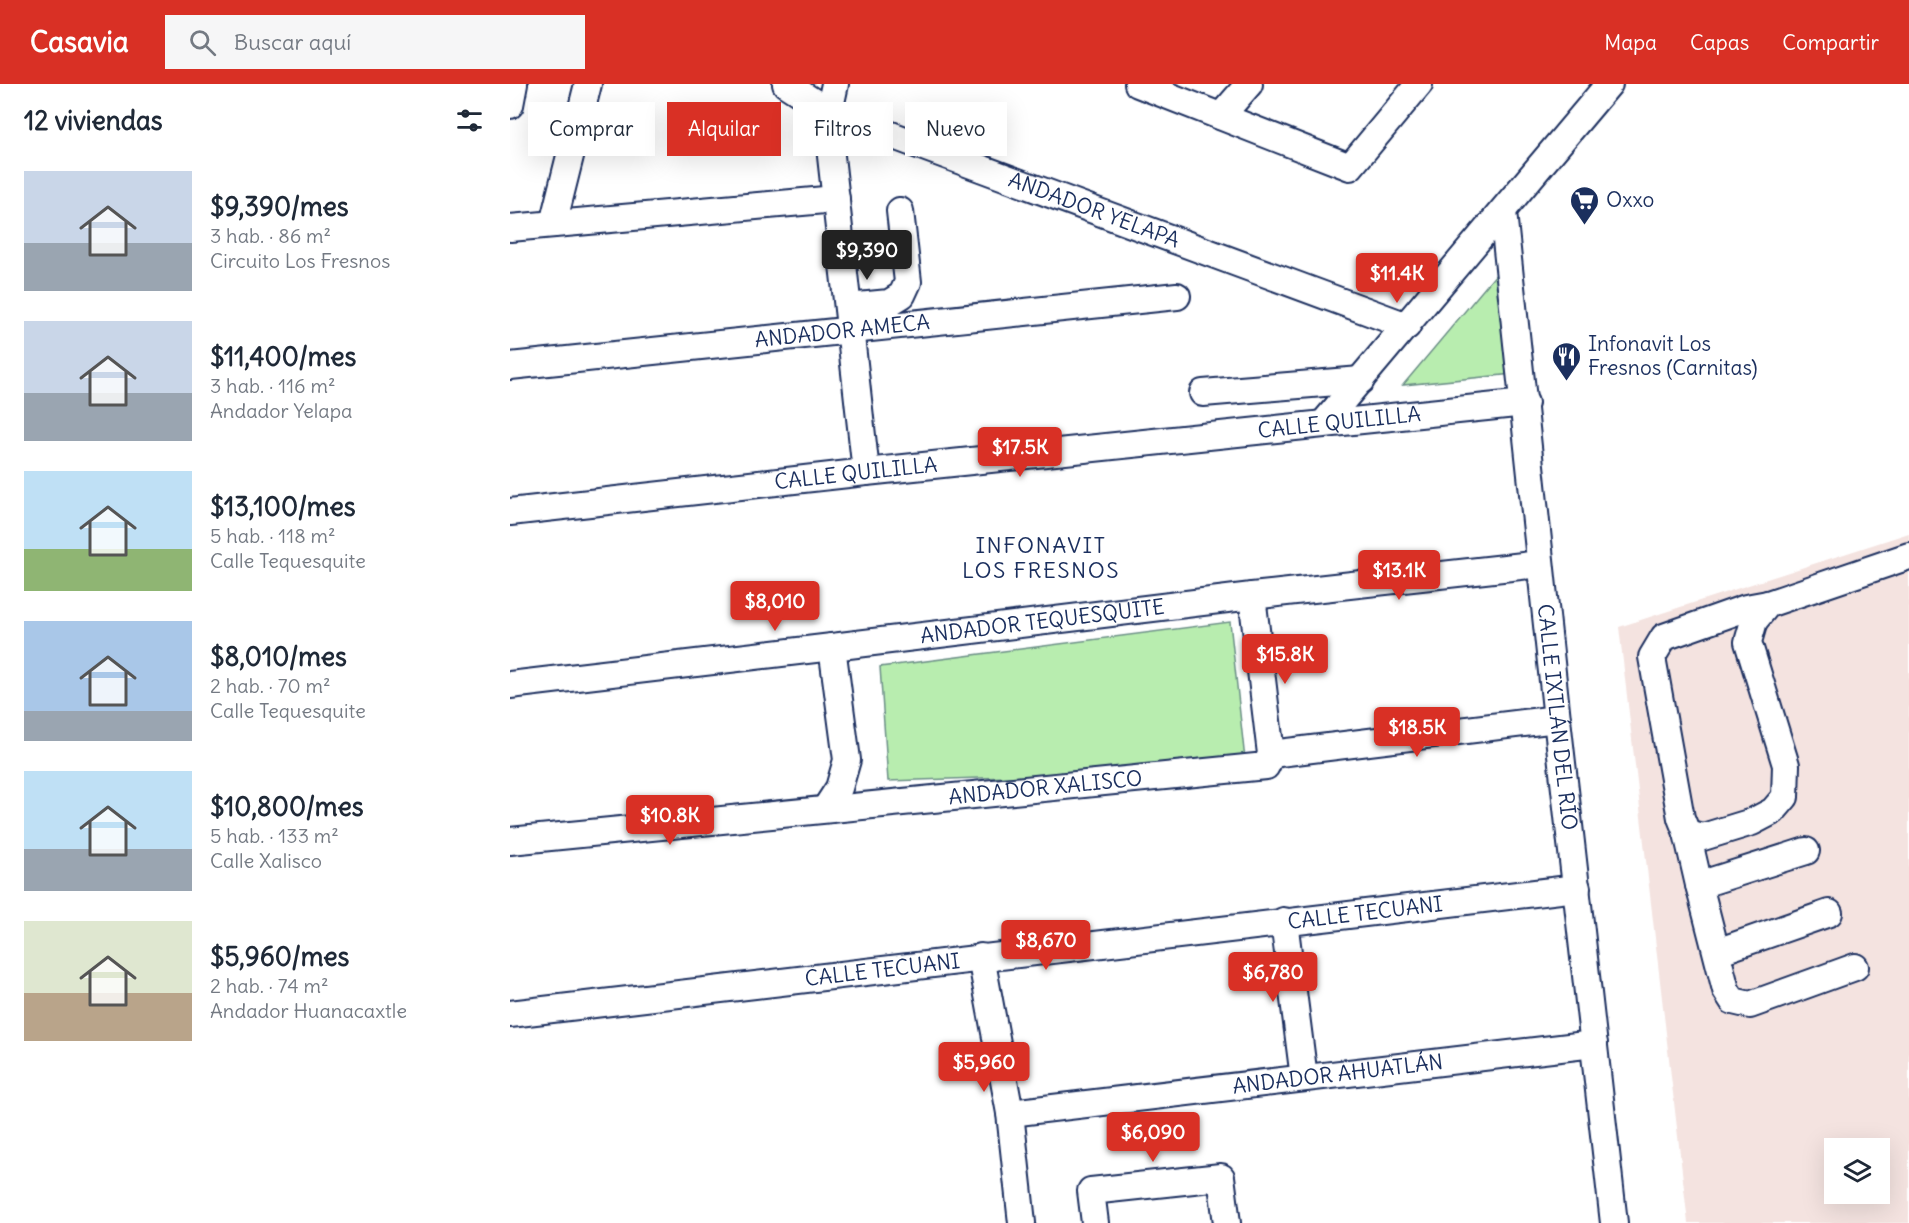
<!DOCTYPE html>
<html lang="es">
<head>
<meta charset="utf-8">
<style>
	body { margin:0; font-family:Delius,sans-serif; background:#f6f6f7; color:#1f2937; height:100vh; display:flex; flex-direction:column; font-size:22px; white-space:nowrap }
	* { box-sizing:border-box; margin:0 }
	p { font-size:20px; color:#747a83 }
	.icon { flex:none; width:33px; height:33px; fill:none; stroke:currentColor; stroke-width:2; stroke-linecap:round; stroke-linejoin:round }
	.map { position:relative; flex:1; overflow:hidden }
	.side { display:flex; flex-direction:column; background:#fff; width:510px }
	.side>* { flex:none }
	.top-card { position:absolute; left:18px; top:18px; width:570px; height:54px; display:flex; gap:12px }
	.fabs { position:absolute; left:1314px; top:1054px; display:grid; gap:12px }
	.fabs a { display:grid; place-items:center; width:66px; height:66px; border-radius:0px; background:#fff; box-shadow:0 6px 24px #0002; font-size:30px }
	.price { position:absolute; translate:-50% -51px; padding:0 14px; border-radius:6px; background:#d93025; color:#fff; font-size:20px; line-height:39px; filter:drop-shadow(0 2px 3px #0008) }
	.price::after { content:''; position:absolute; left:50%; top:36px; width:18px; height:14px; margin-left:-9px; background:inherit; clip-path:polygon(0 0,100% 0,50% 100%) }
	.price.active { background:#222; color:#fff }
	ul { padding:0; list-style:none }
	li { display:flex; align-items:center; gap:18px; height:150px; padding:0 24px }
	li span { display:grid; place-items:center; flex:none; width:168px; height:120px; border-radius:0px; color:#555 }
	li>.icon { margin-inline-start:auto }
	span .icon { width:72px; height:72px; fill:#fffc; stroke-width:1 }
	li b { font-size:26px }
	h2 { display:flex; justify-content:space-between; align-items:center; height:72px; padding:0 24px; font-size:26px }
	.pill { padding:0 21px; border-radius:0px; background:#fff; box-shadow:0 6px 24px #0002; font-size:21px; line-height:54px }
	.pill.active { background:#d93025; color:#fff }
	header { display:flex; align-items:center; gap:36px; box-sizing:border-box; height:84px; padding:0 30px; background:#d93025; color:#fff }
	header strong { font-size:28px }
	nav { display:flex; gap:33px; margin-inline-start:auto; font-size:21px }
	.search { width:420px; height:54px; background:#f6f6f7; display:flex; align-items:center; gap:15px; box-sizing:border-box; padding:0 21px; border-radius:0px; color:#747a83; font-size:22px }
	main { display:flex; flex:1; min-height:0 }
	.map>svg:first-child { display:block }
	.built { fill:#f4e3e0; fill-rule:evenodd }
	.green { fill:#b8edaf; stroke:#6a8e86; stroke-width:1.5 }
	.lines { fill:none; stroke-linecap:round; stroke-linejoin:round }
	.minor-casing { stroke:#1b2f5e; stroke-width:30 }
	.minor { stroke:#fff; stroke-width:26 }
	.labels { text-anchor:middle; stroke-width:4.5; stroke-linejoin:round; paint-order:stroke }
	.poi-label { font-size:21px; fill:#1b2f5e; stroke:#fff; text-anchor:start }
	.street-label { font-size:21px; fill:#1b2f5e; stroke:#fff }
	.neighbourhood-label { font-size:22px; letter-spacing:1.5px; fill:#1b2f5e; stroke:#fff }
</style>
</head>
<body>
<header>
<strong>Casavia</strong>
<div class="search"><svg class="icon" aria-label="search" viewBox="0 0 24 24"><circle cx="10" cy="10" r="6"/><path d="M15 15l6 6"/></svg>Buscar aquí</div>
<nav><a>Mapa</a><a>Capas</a><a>Compartir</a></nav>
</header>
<main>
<section class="side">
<h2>12 viviendas<svg class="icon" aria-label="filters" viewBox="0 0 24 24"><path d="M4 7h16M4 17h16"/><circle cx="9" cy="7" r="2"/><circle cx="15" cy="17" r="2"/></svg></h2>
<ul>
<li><span style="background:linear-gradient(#c9d6e8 60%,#9aa5b1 0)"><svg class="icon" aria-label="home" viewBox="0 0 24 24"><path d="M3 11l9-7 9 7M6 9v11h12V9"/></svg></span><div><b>$9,390/mes</b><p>3 hab. · 86 m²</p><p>Circuito Los Fresnos</p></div></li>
<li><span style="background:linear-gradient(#c9d6e8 60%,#9aa5b1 0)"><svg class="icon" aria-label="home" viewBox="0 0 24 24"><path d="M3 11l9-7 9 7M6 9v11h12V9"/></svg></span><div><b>$11,400/mes</b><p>3 hab. · 116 m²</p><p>Andador Yelapa</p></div></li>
<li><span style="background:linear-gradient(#bfe0f5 65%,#8fb573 0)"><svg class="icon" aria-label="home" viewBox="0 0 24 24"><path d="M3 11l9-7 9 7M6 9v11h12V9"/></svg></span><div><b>$13,100/mes</b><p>5 hab. · 118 m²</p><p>Calle Tequesquite</p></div></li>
<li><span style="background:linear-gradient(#a9c7e8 75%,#9aa5b1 0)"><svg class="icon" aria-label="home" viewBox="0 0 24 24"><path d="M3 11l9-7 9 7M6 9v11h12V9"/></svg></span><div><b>$8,010/mes</b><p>2 hab. · 70 m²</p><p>Calle Tequesquite</p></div></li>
<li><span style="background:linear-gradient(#bfe0f5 65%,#9aa5b1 0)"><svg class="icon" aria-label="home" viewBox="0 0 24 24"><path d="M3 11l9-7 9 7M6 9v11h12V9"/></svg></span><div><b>$10,800/mes</b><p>5 hab. · 133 m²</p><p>Calle Xalisco</p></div></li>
<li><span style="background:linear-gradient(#dfe7d0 60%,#b9a48a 0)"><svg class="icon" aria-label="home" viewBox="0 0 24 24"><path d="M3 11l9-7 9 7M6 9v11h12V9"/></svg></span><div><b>$5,960/mes</b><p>2 hab. · 74 m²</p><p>Andador Huanacaxtle</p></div></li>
</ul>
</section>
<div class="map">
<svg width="1399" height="1139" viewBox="0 0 1399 1139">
	<rect width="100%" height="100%" fill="#fff"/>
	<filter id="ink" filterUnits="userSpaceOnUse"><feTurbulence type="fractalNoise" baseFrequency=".0167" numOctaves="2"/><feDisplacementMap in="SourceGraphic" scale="12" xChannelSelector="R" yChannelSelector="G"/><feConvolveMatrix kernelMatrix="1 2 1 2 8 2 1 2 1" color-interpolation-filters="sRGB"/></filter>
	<g filter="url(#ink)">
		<path class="built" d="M1399,449V1139H1178L1109,543ZM1324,1065H1370V1110H1324Z"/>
		<g class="green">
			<polygon points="992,183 1003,290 893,301"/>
			<polygon points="720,538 736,685 378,697 370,583"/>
		</g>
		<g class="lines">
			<defs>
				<g id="minor">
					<path id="s1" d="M276,0L319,28L897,242"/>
					<polyline points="325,0 319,28 319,54 356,388"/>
					<polyline points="628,0 840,83 909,0"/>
					<polyline points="0,21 4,0"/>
					<polyline points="711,32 739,0"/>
					<path id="s2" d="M993,128L1047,635L1104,1139"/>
					<polyline points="43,140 78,0"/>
					<polyline points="0,144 326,115"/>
					<polyline points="338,223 379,219 392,211 398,198 390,127"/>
					<path id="s3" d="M0,282L667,212"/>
					<polyline points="693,309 851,296"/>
					<polyline points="813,340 1099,0"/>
					<path id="s4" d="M0,428L356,388L1015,319"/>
					<path id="s5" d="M322,563L742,512L1030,480"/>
					<polyline points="0,601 322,563 337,676 329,704 316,724"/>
					<polyline points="761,670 1047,635"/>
					<polyline points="1177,749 1193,753 1242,738 1263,727 1275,713 1276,681 1238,558 1244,537 1258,520"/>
					<path id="s6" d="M0,757L756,682L761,670L742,512"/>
					<polyline points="1189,801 1296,767"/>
					<polyline points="774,837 794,994"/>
					<polyline points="1207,868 1319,829"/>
					<polyline points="471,873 500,1029 512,1139"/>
					<polyline points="1345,883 1240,921 1223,917 1216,906 1189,801 1177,749 1171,734 1142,573 1154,553 1236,524 1258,520 1399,472"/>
					<path id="s7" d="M0,930L1067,804"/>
					<path id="s8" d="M500,1029L1084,960"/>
					<polyline points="585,1139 581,1107 711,1093 717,1139"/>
				</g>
			</defs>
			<use href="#minor" class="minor-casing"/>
			<use href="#minor" class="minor"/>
		</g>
	</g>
	<defs>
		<symbol id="supermarket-pin" viewBox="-11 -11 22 30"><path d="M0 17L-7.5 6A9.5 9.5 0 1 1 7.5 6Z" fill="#1b2f5e" stroke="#fff"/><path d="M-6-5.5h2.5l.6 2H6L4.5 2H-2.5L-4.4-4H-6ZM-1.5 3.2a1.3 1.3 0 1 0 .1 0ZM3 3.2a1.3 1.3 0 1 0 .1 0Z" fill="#fff"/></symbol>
		<symbol id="restaurant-pin" viewBox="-11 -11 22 30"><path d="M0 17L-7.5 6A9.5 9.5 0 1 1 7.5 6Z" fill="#1b2f5e" stroke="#fff"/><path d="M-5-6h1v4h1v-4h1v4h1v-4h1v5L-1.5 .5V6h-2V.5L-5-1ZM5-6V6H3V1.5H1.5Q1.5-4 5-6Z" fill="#fff"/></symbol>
	</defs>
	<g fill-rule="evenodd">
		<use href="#supermarket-pin" x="1058" y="100" width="33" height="45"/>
		<use href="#restaurant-pin" x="1040" y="256" width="33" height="45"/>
	</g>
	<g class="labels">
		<g class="poi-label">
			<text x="1096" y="123">Oxxo</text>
			<text x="1078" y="267">Infonavit Los<tspan x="1078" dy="24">Fresnos (Carnitas)</tspan></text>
		</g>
		<g class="street-label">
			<text dy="7" stroke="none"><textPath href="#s1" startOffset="334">ANDADOR YELAPA</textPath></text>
			<text dy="7" stroke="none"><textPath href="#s3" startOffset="334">ANDADOR AMECA</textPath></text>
			<text dy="7" stroke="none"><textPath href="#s4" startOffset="834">CALLE QUILILLA</textPath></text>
			<text dy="7" stroke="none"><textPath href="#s4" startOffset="348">CALLE QUILILLA</textPath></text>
			<text dy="7" stroke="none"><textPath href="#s5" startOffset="212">ANDADOR TEQUESQUITE</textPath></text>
			<text dy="7" stroke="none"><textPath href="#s2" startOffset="508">CALLE IXTLÁN DEL RÍO</textPath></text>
			<text dy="7" stroke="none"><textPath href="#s6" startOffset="538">ANDADOR XALISCO</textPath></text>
			<text dy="7" stroke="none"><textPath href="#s7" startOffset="861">CALLE TECUANI</textPath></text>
			<text dy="7" stroke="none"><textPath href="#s7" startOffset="375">CALLE TECUANI</textPath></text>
			<text dy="7" stroke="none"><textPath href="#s8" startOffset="330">ANDADOR AHUATLÁN</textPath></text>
		</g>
		<g class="neighbourhood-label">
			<text x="531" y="469">INFONAVIT<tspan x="531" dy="25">LOS FRESNOS</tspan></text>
		</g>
	</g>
</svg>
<div class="fabs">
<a><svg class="icon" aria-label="layers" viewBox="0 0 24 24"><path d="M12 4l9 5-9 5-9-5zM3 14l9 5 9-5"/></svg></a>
</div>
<b class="price active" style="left:357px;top:197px">$9,390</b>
<b class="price" style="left:887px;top:220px">$11.4K</b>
<b class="price" style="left:510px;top:394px">$17.5K</b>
<b class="price" style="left:889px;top:517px">$13.1K</b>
<b class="price" style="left:265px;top:548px">$8,010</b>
<b class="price" style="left:775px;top:601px">$15.8K</b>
<b class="price" style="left:907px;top:674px">$18.5K</b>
<b class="price" style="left:160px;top:762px">$10.8K</b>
<b class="price" style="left:536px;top:887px">$8,670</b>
<b class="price" style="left:763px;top:919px">$6,780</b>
<b class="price" style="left:474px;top:1009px">$5,960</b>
<b class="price" style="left:643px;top:1079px">$6,090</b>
<div class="top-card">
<a class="pill">Comprar</a>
<a class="pill active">Alquilar</a>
<a class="pill">Filtros</a>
<a class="pill">Nuevo</a>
</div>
</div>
</main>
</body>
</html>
